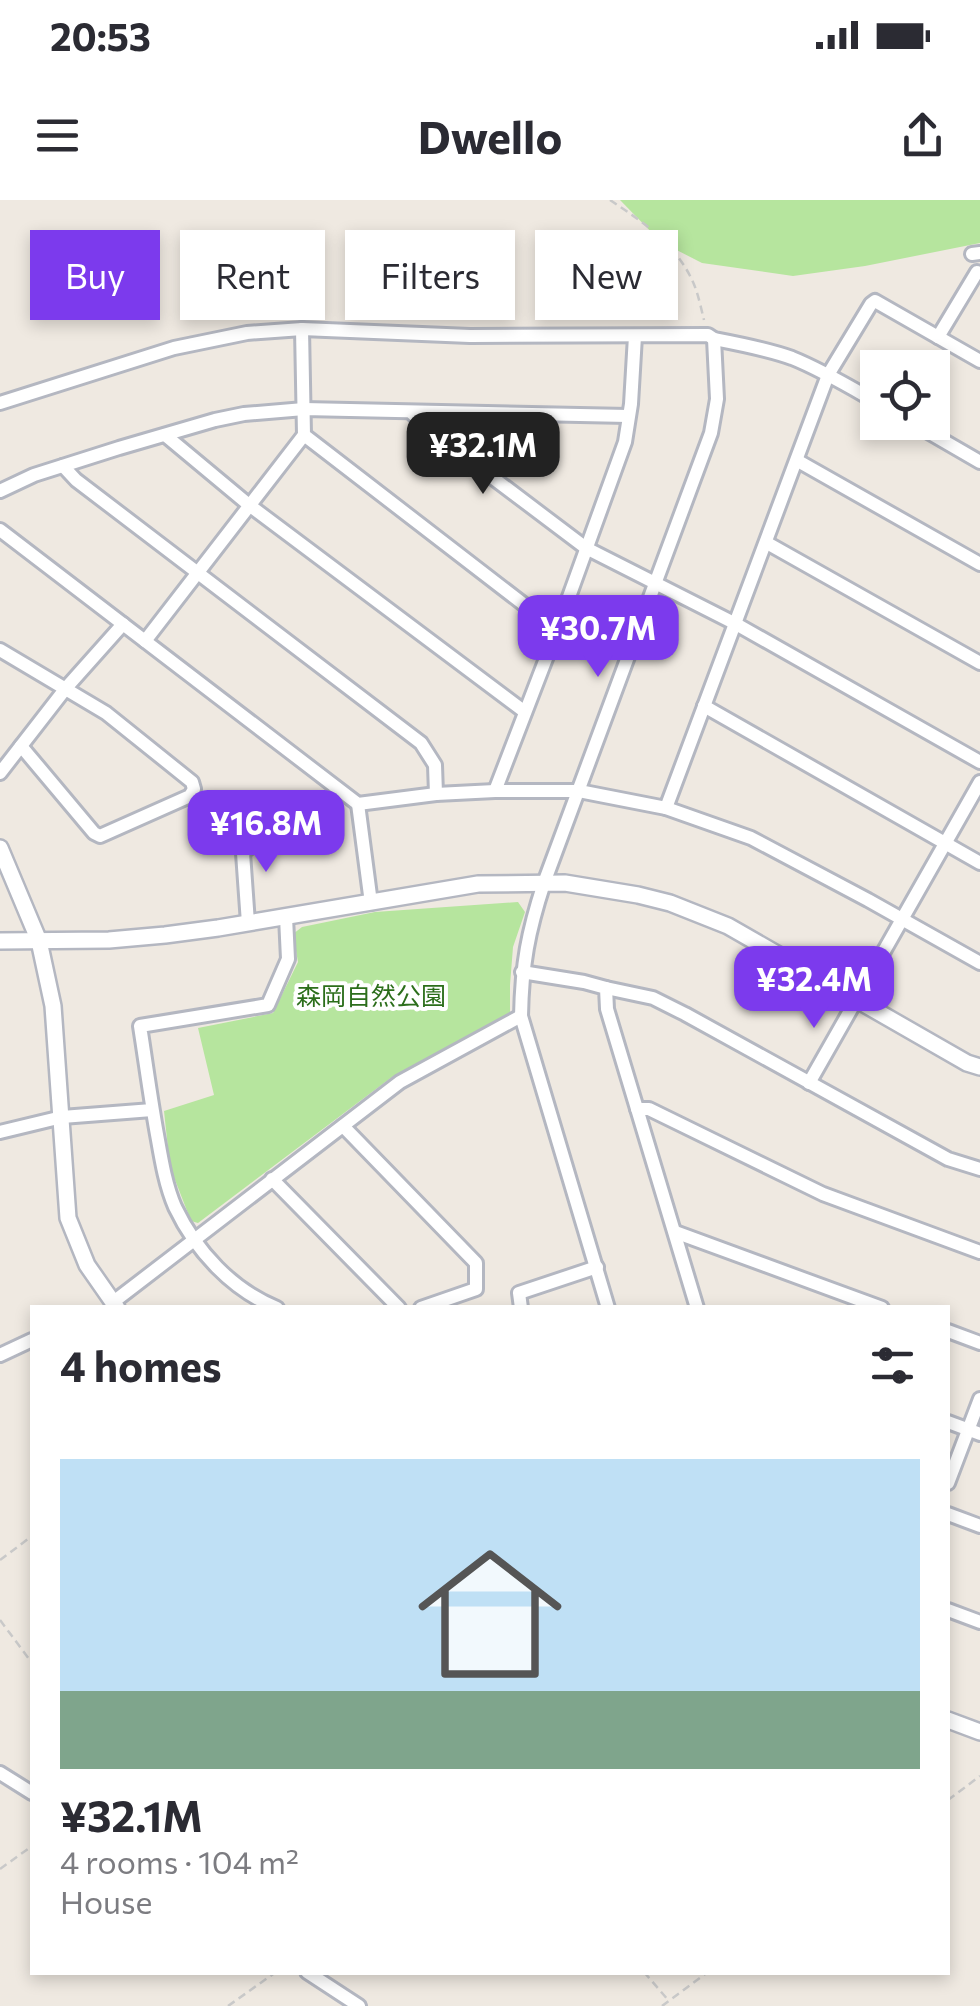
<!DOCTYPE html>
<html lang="en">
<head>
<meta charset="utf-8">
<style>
	body { margin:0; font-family:Commissioner,"Noto Sans JP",sans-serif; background:#f7f7f7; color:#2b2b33; height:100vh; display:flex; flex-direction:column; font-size:38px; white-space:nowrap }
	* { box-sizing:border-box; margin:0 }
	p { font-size:32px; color:#7c7c81 }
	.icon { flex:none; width:55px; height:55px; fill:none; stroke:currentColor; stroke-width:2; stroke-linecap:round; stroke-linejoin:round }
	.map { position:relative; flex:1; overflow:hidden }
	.side { position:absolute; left:30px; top:1105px; width:920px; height:670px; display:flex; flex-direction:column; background:#fff; border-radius:0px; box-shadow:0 5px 15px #0003 }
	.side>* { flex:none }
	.guide { position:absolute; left:30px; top:30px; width:920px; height:90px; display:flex; gap:20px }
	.fabs { position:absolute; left:860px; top:150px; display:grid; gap:20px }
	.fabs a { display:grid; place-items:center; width:90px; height:90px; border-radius:0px; background:#fff; box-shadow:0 5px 15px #0003; font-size:50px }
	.price { position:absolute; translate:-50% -85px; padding:0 22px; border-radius:20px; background:#7c3aed; color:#fff; font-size:32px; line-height:65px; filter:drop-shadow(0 2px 5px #0008) }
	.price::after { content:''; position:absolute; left:50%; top:60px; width:30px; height:22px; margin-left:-15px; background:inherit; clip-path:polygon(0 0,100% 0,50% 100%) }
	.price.selected { background:#222; color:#fff }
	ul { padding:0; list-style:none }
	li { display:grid; align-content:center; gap:20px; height:530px; padding:0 30px }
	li+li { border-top:2px solid #e1e1e2 }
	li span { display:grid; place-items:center; height:310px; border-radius:0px; color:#555 }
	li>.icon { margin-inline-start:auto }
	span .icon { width:180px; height:180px; fill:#fffc; stroke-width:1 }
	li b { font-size:42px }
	h2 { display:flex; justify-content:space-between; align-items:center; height:120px; padding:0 30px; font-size:42px }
	.pill { padding:0 35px; border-radius:0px; background:#fff; box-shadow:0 5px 15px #0003; font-size:35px; line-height:90px }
	.pill.selected { background:#7c3aed; color:#fff }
	.status { display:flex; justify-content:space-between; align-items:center; height:70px; padding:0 50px; background:#fff; direction:ltr }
	.status svg { height:28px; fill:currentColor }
	header { display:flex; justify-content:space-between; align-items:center; height:130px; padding:0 30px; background:#fff; font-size:45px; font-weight:700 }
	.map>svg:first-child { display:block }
	.green { fill:#b6e59e }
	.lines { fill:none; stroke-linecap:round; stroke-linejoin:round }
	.minor-casing { stroke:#b4b7c1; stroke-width:18 }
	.tertiary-casing { stroke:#b4b7c1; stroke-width:20 }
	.path { stroke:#c9c9c9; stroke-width:2.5; stroke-dasharray:8 5; stroke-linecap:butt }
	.minor { stroke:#fff; stroke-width:12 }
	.tertiary { stroke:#fff; stroke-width:15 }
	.labels { text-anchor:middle; stroke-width:8; stroke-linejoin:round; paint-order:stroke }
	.park-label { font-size:25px; fill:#2c6e1b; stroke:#fff }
</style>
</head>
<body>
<div class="status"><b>20:53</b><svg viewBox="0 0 49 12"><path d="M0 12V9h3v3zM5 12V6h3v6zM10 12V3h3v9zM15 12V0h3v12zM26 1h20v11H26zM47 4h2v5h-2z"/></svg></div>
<header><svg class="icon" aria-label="menu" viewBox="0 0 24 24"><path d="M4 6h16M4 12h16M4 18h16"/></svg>Dwello<svg class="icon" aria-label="share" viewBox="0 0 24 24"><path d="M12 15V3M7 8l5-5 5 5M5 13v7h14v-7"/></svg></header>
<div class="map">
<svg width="980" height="1806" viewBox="0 0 980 1806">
	<rect width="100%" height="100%" fill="#efe9e1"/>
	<g class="green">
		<polygon points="620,0 980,0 980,43 865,66 793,76 702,63 661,42"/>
		<polygon points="435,221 528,223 506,278"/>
		<polygon points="518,702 525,712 513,747 510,785 510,815 392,877 198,1023 191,1021 170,967 164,911 214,895 198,828 273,813 298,762 293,734 302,727 375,712"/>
	</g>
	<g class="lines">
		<defs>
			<g id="minor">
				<polyline points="972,54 980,53"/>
				<polyline points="302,129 304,235 557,430"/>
				<polyline points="938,137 977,72 980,73"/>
				<path d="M0,203L174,148L247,133L302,129L470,136L708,135L714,139C740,144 767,149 792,158C822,170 850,187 878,203"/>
				<polyline points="411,212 423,225 586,348 736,424 980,562"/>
				<polyline points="911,222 980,262"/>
				<polyline points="165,235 249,305 525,512"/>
				<polyline points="798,261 980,364"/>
				<polyline points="63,266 76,280 421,543 435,565 436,594"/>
				<polyline points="0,291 34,275 119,248 215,220 244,214 304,209 628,216"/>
				<polyline points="0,330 358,604 436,594 495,591 579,591 666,608 828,175 871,104 875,101 980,161"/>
				<polyline points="767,343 980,463"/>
				<polyline points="145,441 304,235"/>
				<polyline points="0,450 106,513 192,582 194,589 190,596 100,636 94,633 21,546"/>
				<polyline points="704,506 980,663"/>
				<polyline points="0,573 66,488 123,424"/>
				<polyline points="495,591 557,430 625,242 631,204 635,136"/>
				<polyline points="358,604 371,703"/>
				<polyline points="666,608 751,638 868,700 980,763"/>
				<polyline points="248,723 243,653 275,624"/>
				<polyline points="522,772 584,782 606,788 607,809 697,1108"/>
				<polyline points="606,788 653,798 685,814 948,959 980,969"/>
				<polyline points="809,883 980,582"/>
				<polyline points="637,909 649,909 823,994 980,1052"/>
				<polyline points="343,926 476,1063 476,1089 421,1108"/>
				<polyline points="0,932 62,917 152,910"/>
				<polyline points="272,979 399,1108"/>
				<polyline points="675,1032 882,1108"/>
				<polyline points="112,1103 400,882 521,816"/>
				<path d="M277,1108C232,1090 196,1051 175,1007C166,986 162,963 158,940C151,903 146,864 140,826L268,805L288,759L286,717"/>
				<polyline points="521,1108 519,1093 597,1067"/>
				<path d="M608,1108L521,816C522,764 528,732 544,683L711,233L717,199L714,139"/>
				<polyline points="948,1131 980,1143"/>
				<polyline points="0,1155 32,1140"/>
				<polyline points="948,1222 980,1234"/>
				<polyline points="948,1283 980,1199"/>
				<polyline points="948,1314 980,1326"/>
				<polyline points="948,1410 980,1422"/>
				<polyline points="0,1573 32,1593"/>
				<polyline points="307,1772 359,1806"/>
			</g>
			<g id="tertiary">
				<polyline points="0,648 39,741 53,806 68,1018 87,1065 117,1108"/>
				<polyline points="0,741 109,740 165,735 218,728 478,684 565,683 638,695 670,703 728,726 967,863 980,867"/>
				<polyline points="948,1520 980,1532"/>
			</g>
		</defs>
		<use href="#minor" class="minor-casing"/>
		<use href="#tertiary" class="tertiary-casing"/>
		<g class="path">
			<path d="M610,0C643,22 676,44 693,82C698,93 701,108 704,120"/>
			<polyline points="0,1360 32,1336"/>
			<polyline points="0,1420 32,1463"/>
			<polyline points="948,1600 980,1576"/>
			<polyline points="0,1669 32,1646"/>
			<polyline points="644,1772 669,1801"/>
			<polyline points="228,1806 276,1772"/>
			<polyline points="662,1806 708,1772"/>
		</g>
		<use href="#minor" class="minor"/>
		<use href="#tertiary" class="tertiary"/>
	</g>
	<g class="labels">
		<g class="park-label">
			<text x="371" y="805">森岡自然公園</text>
		</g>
	</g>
</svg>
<div class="fabs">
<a><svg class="icon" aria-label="locate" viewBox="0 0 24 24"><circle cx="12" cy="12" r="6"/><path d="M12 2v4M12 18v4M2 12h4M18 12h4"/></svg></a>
</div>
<b class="price selected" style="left:483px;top:297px">¥32.1M</b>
<b class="price" style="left:598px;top:480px">¥30.7M</b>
<b class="price" style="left:266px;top:675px">¥16.8M</b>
<b class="price" style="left:814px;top:831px">¥32.4M</b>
<div class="guide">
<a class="pill selected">Buy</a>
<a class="pill">Rent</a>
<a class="pill">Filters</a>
<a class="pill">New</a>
</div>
<section class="side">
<h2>4 homes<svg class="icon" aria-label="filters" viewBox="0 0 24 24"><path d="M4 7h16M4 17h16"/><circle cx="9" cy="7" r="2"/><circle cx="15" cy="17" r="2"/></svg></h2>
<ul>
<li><span style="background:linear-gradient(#bfe0f5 75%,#7fa58c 0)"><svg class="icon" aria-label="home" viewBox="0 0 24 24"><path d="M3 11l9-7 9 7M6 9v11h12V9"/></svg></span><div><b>¥32.1M</b><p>4 rooms · 104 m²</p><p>House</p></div></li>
</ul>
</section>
</div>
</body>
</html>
